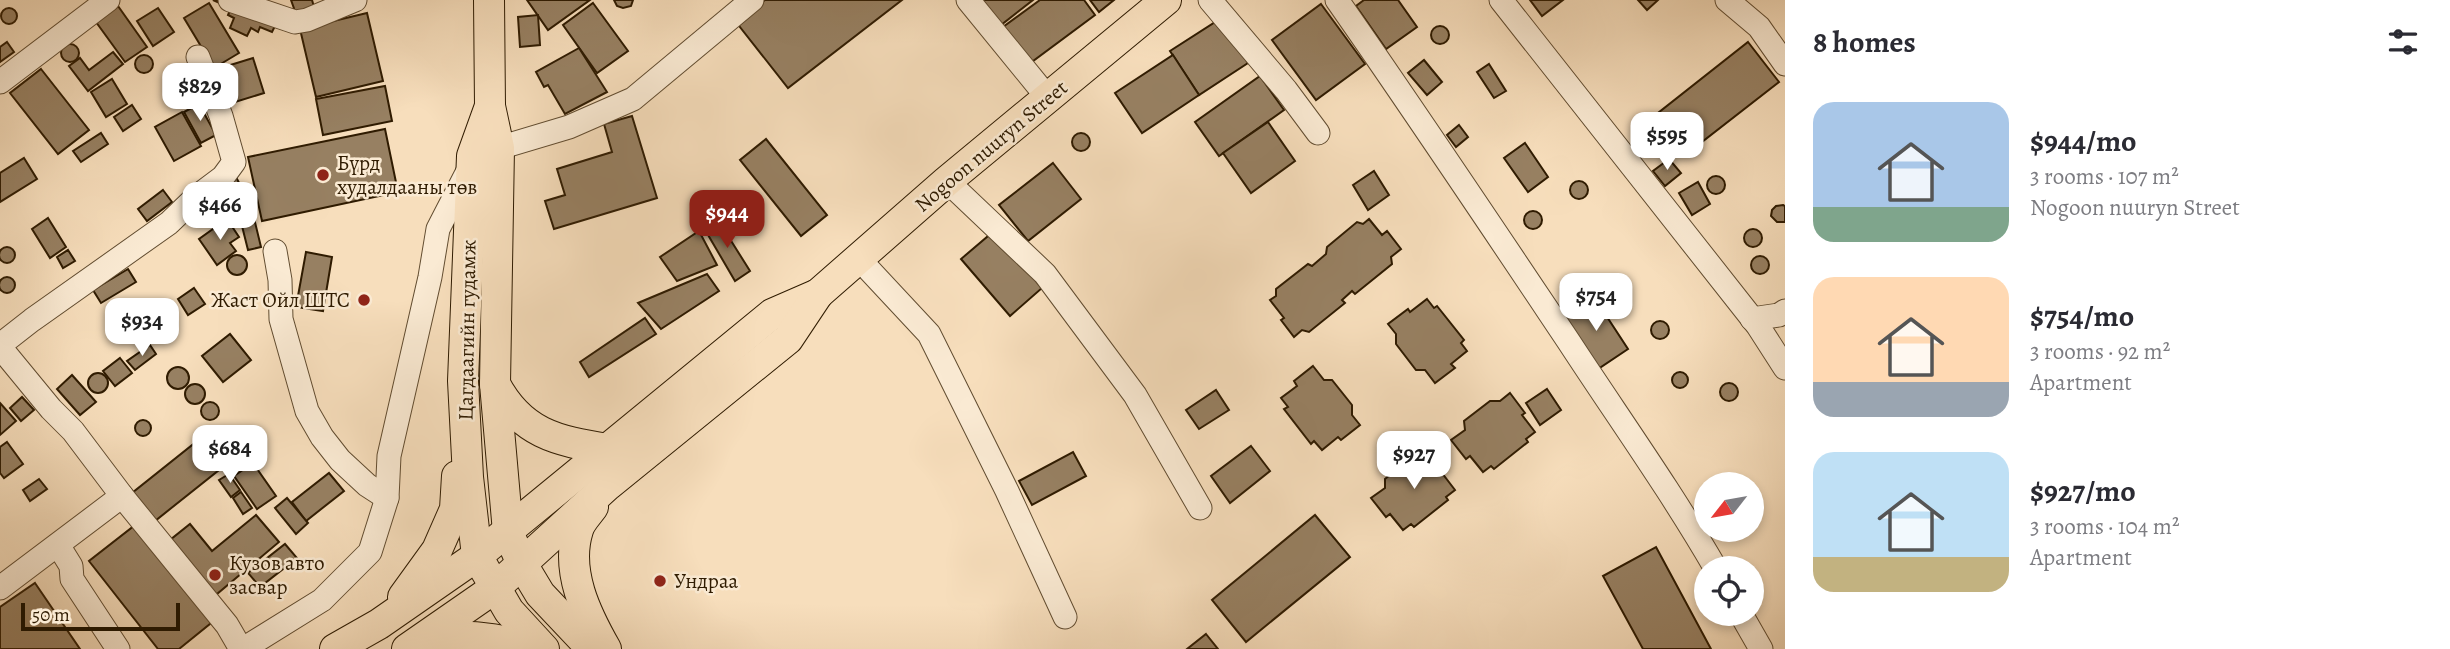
<!DOCTYPE html>
<html lang="en">
<head>
<meta charset="utf-8">
<style>
	body { margin:0; font-family:Alegreya,serif; background:#f7f7f7; color:#2b2b33; height:100vh; display:flex; flex-direction:column; font-size:26px; white-space:nowrap }
	* { box-sizing:border-box; margin:0 }
	p { font-size:23px; color:#7c7c81 }
	.icon { flex:none; width:38px; height:38px; fill:none; stroke:currentColor; stroke-width:2; stroke-linecap:round; stroke-linejoin:round }
	.map { position:relative; flex:1; overflow:hidden }
	.panel { display:flex; flex-direction:column; background:#fff; width:665px }
	.panel>* { flex:none }
	.needle { width:46px; rotate:239deg }
	.buttons { position:absolute; left:1694px; top:472px; display:grid; gap:14px }
	.buttons a { display:grid; place-items:center; width:70px; height:70px; border-radius:50%; background:#fff; box-shadow:0 4px 10px #0003; font-size:35px }
	.scale { position:absolute; left:21px; bottom:18px; width:159px; box-sizing:border-box; padding-left:7px; border:4px solid #2f1b01; border-top:0; font-size:19px; line-height:24px; white-space:nowrap; color:#2f1b01; -webkit-text-stroke:5px #faead3; paint-order:stroke }
	.price { position:absolute; translate:-50% -60px; padding:0 16px; border-radius:14px; background:#fff; color:#222; font-size:23px; line-height:46px; filter:drop-shadow(0 2px 4px #0008) }
	.price::after { content:''; position:absolute; left:50%; top:42px; width:21px; height:16px; margin-left:-10px; background:inherit; clip-path:polygon(0 0,100% 0,50% 100%) }
	.price.on { background:#8f2418; color:#fff }
	ul { padding:0; list-style:none }
	li { display:flex; align-items:center; gap:21px; height:175px; padding:0 28px }
	li span { display:grid; place-items:center; flex:none; width:196px; height:140px; border-radius:21px; color:#555 }
	li>.icon { margin-inline-start:auto }
	span .icon { width:84px; height:84px; fill:#fffc; stroke-width:1 }
	li b { font-size:30px }
	h2 { display:flex; justify-content:space-between; align-items:center; height:84px; padding:0 28px; font-size:30px }
	main { display:flex; flex:1; min-height:0 }
	.map>svg:first-child { display:block }
	.building { fill:#978062; stroke:#2f1b01; stroke-width:2 }
	.lines { fill:none; stroke-linecap:round; stroke-linejoin:round }
	.minor-casing { stroke:#614c30; stroke-width:25 }
	.major-casing { stroke:#2f1b01; stroke-width:32 }
	.minor { stroke:#faead3; stroke-width:23 }
	.major { stroke:#f7debc; stroke-width:30 }
	.poi-dot { fill:#8f2418; stroke:#faead3; stroke-width:2.5 }
	.labels { text-anchor:middle; stroke-width:5; stroke-linejoin:round; paint-order:stroke }
	.street-label { font-size:21px; fill:#2f1b01; stroke:#faead3 }
	.poi-label { font-size:21px; fill:#2f1b01; stroke:#faead3; text-anchor:start }
</style>
</head>
<body>
<main>
<div class="map">
<svg width="1785" height="649" viewBox="0 0 1785 649">
	<rect width="100%" height="100%" fill="#f7debc"/>
	<filter id="stains"><feTurbulence type="fractalNoise" baseFrequency=".00286" numOctaves="4"/><feColorMatrix values="0 0 0 0 .2 0 0 0 0 .09 0 0 0 0 .02 0 0 0 .5 -.17"/></filter>
	<radialGradient id="worn" r=".72"><stop offset=".6" stop-color="#630" stop-opacity="0"/><stop offset="1" stop-color="#630" stop-opacity=".3"/></radialGradient>
	<g class="building">
		<polygon points="213,0 218,0 275,26 272,32 260,27 258,32 251,28 247,36 230,28 234,18 228,15 231,8"/>
		<polygon points="291,0 312,0 314,7 296,14"/>
		<polygon points="527,0 590,0 548,30"/>
		<polygon points="614,0 633,0 631,6 623,8 617,6"/>
		<polygon points="765,0 902,0 788,88 736,22"/>
		<polygon points="981,0 1033,0 1001,25"/>
		<polygon points="1040,0 1084,0 1095,15 1029,64 1003,27"/>
		<polygon points="1090,0 1114,0 1099,12"/>
		<polygon points="1364,0 1398,0 1417,27 1386,49 1356,6"/>
		<polygon points="1530,0 1563,0 1542,16"/>
		<polygon points="1638,0 1658,0 1647,10"/>
		<polygon points="209,3 239,53 214,68 184,18"/>
		<polygon points="593,3 628,51 597,73 563,25"/>
		<polygon points="1321,4 1365,64 1316,100 1272,40"/>
		<polygon points="118,6 147,47 125,62 96,22"/>
		<circle cx="9" cy="16" r="8"/>
		<polygon points="158,8 174,32 153,46 137,21"/>
		<polygon points="367,13 383,81 316,97 300,29"/>
		<polygon points="538,15 540,45 520,47 518,17"/>
		<polygon points="1220,19 1248,63 1199,95 1170,51"/>
		<circle cx="1440" cy="35" r="9"/>
		<polygon points="7,42 14,52 0,62 0,47"/>
		<polygon points="1748,42 1779,82 1689,152 1658,113"/>
		<circle cx="70" cy="53" r="9"/>
		<polygon points="579,48 607,92 565,114 548,85 544,87 536,72"/>
		<polygon points="113,52 123,64 88,91 69,66 80,58 89,70"/>
		<circle cx="144" cy="64" r="9"/>
		<polygon points="1173,55 1199,95 1142,133 1115,93"/>
		<polygon points="253,58 264,93 235,102 224,67"/>
		<polygon points="1424,60 1442,82 1427,95 1408,73"/>
		<polygon points="1489,64 1506,91 1494,98 1477,72"/>
		<polygon points="41,69 89,130 58,154 10,93"/>
		<polygon points="1260,76 1284,110 1219,156 1195,122"/>
		<polygon points="112,79 127,104 106,117 91,92"/>
		<polygon points="385,86 392,121 323,135 316,99"/>
		<polygon points="199,104 216,135 201,143 184,112"/>
		<polygon points="132,105 141,119 123,131 114,117"/>
		<polygon points="182,112 201,146 174,161 155,127"/>
		<polygon points="632,116 657,198 554,229 545,201 565,195 557,169 612,152 604,124"/>
		<polygon points="1268,122 1295,161 1251,193 1223,153"/>
		<polygon points="1459,125 1468,137 1456,147 1447,135"/>
		<polygon points="385,129 398,192 262,221 248,157"/>
		<circle cx="1081" cy="142" r="9"/>
		<polygon points="101,133 108,144 81,162 73,151"/>
		<polygon points="766,139 827,215 801,236 740,160"/>
		<polygon points="1525,143 1548,177 1528,192 1504,158"/>
		<polygon points="24,158 37,179 0,202 0,173"/>
		<polygon points="1669,159 1681,173 1665,186 1653,171"/>
		<polygon points="1053,163 1081,199 1028,241 999,205"/>
		<polygon points="1374,171 1389,195 1368,210 1353,185"/>
		<circle cx="1716" cy="185" r="9"/>
		<polygon points="236,177 252,208 234,218 226,203 219,207 210,191"/>
		<circle cx="1579" cy="190" r="9"/>
		<polygon points="1698,182 1710,204 1692,215 1679,193"/>
		<polygon points="163,190 172,202 147,221 138,209"/>
		<polygon points="1783,205 1785,206 1785,222 1777,222 1771,216 1772,210 1776,206"/>
		<circle cx="1533" cy="220" r="9"/>
		<polygon points="253,214 261,247 248,250 240,218"/>
		<polygon points="48,218 66,247 50,258 32,229"/>
		<polygon points="227,219 239,237 230,243 236,251 217,265 199,239"/>
		<polygon points="1369,219 1382,235 1387,231 1401,249 1391,257 1392,264 1355,294 1352,291 1342,300 1345,303 1309,332 1302,330 1294,337 1281,320 1284,318 1270,300 1276,296 1276,289 1308,264 1312,266 1326,254 1327,247 1357,222 1363,224"/>
		<polygon points="718,220 750,271 735,281 704,228"/>
		<circle cx="1753" cy="238" r="9"/>
		<polygon points="699,231 717,265 677,281 660,257"/>
		<polygon points="994,231 1042,288 1010,316 961,259"/>
		<circle cx="7" cy="255" r="8"/>
		<polygon points="68,250 75,261 63,268 57,257"/>
		<polygon points="306,252 332,257 323,311 296,307"/>
		<circle cx="237" cy="265" r="10"/>
		<circle cx="1760" cy="265" r="9"/>
		<polygon points="128,269 136,282 101,303 93,290"/>
		<polygon points="707,274 719,291 661,329 638,303"/>
		<circle cx="7" cy="285" r="8"/>
		<polygon points="194,288 205,304 188,315 178,299"/>
		<polygon points="1594,297 1628,349 1598,369 1564,317"/>
		<polygon points="1427,299 1434,308 1437,306 1464,340 1461,343 1467,351 1451,364 1455,368 1435,383 1425,370 1416,370 1396,344 1396,334 1388,324 1408,309 1410,312"/>
		<circle cx="168" cy="324" r="10"/>
		<polygon points="645,318 656,334 589,377 580,362"/>
		<circle cx="1660" cy="330" r="9"/>
		<polygon points="230,334 251,360 223,382 202,356"/>
		<polygon points="150,345 156,354 135,370 127,361"/>
		<polygon points="120,358 132,373 115,386 103,371"/>
		<polygon points="1313,366 1324,380 1332,380 1352,405 1352,415 1360,425 1341,440 1338,437 1322,450 1314,441 1311,444 1284,409 1288,407 1281,398 1297,386 1294,381"/>
		<circle cx="178" cy="378" r="11"/>
		<circle cx="1680" cy="380" r="8"/>
		<circle cx="98" cy="383" r="10"/>
		<polygon points="72,375 96,402 80,415 57,389"/>
		<circle cx="1729" cy="392" r="9"/>
		<circle cx="195" cy="394" r="10"/>
		<polygon points="1547,389 1561,410 1540,425 1526,403"/>
		<polygon points="1216,390 1229,410 1199,429 1186,410"/>
		<polygon points="1510,393 1525,413 1522,415 1535,432 1526,439 1528,442 1494,469 1491,466 1483,472 1470,456 1466,459 1451,440 1465,430 1464,421 1490,401 1500,401"/>
		<polygon points="22,397 34,410 21,421 10,408"/>
		<circle cx="210" cy="411" r="9"/>
		<polygon points="0,403 16,421 0,435"/>
		<circle cx="143" cy="428" r="8"/>
		<polygon points="7,442 23,464 4,478 0,473 0,447"/>
		<polygon points="196,442 219,470 150,525 127,497"/>
		<polygon points="1251,446 1270,471 1230,503 1211,476"/>
		<polygon points="1430,451 1445,471 1442,473 1455,490 1446,497 1448,500 1414,527 1411,524 1403,530 1390,514 1386,517 1371,498 1385,488 1385,479 1410,459 1420,459"/>
		<polygon points="1073,452 1086,476 1032,505 1019,481"/>
		<polygon points="253,463 276,496 257,509 234,476"/>
		<polygon points="329,473 344,491 306,521 292,502"/>
		<polygon points="229,474 240,490 231,497 219,480"/>
		<polygon points="39,479 47,489 30,501 23,490"/>
		<polygon points="241,492 252,508 243,514 233,498"/>
		<polygon points="287,498 308,523 296,534 275,508"/>
		<polygon points="256,515 279,542 211,599 165,544 190,524 212,551"/>
		<polygon points="1315,515 1350,557 1246,642 1212,600"/>
		<polygon points="139,522 216,619 179,649 158,649 89,561"/>
		<polygon points="285,544 297,558 260,587 248,573"/>
		<polygon points="1656,547 1711,649 1643,649 1603,576"/>
		<polygon points="35,583 80,649 0,649 0,607"/>
		<polygon points="1206,634 1218,649 1187,649"/>
	</g>
	<g class="lines">
		<defs>
			<g id="minor">
				<polyline points="230,0 295,22 307,20 355,0"/>
				<polyline points="968,0 1048,98"/>
				<polyline points="1210,0 1286,90 1318,133"/>
				<path d="M1337,0C1416,113 1492,227 1569,342C1618,417 1671,491 1716,569"/>
				<polyline points="1501,0 1758,326 1785,368"/>
				<polyline points="1727,0 1759,27 1785,64"/>
				<polyline points="0,82 108,0"/>
				<polyline points="499,148 569,127 633,99 752,0"/>
				<polyline points="947,181 1045,274 1135,395 1200,508"/>
				<polyline points="275,251 280,280 281,319 307,411 322,437 340,460 367,485 387,498"/>
				<polyline points="859,259 929,334 1007,491 1065,617"/>
				<polyline points="1752,319 1779,315 1785,311"/>
				<polyline points="0,345 32,320 169,223 195,198 223,177 234,162 221,116 198,57"/>
				<polyline points="0,347 51,409 73,431 122,496 227,625 241,649"/>
				<polyline points="58,545 71,566 72,579 118,649"/>
				<polyline points="0,588 122,496"/>
				<polyline points="1741,614 1761,649"/>
				<polyline points="243,649 322,600 370,552 387,498 389,456 430,277 438,229 470,167"/>
			</g>
			<g id="major">
				<polyline points="489,0 490,106 499,148 495,384 508,532 522,564 540,594 592,649"/>
				<polyline points="490,106 472,156 463,381 468,477 477,556 509,611 544,649"/>
				<path d="M495,384C521,433 556,441 608,449"/>
				<path d="M593,507C588,514 580,522 578,530C565,571 586,614 606,649"/>
				<polyline points="403,597 437,550 455,509 457,476"/>
				<path d="M428,636C464,636 497,636 531,649"/>
				<polyline points="335,649 379,624 477,556 772,314 818,294 947,181 1166,0"/>
				<polyline points="407,649 495,588 608,485 788,339 818,294"/>
			</g>
		</defs>
		<use href="#minor" class="minor-casing"/>
		<use href="#major" class="major-casing"/>
		<use href="#minor" class="minor"/>
		<use href="#major" class="major"/>
	</g>
	<g class="poi-dot">
		<circle cx="323" cy="175" r="7"/>
		<circle cx="364" cy="300" r="7"/>
		<circle cx="215" cy="575" r="7"/>
		<circle cx="660" cy="581" r="7"/>
	</g>
	<g class="labels">
		<g class="street-label">
			<text transform="translate(991 146) rotate(-40)" y="7">Nogoon nuuryn Street</text>
			<text transform="translate(467 330) rotate(-89)" y="7">Цагдаагийн гудамж</text>
		</g>
		<g class="poi-label">
			<text x="337" y="170">Бүрд<tspan x="337" dy="24">худалдааны төв</tspan></text>
			<text x="350" y="307" text-anchor="end">Жаст Ойл ШТС</text>
			<text x="229" y="570">Кузов авто<tspan x="229" dy="24">засвар</tspan></text>
			<text x="674" y="588">Ундраа</text>
		</g>
	</g>
	<rect width="100%" height="100%" filter="url(#stains)"/>
	<rect width="100%" height="100%" fill="url(#worn)"/>
</svg>
<div class="buttons">
<a><svg class="needle" viewBox="-14 -14 28 28"><path d="M0-13l5 13h-10z" fill="#e53935"/><path d="M0 13l5-13h-10z" fill="#7c7c81"/></svg></a>
<a><svg class="icon" aria-label="locate" viewBox="0 0 24 24"><circle cx="12" cy="12" r="6"/><path d="M12 2v4M12 18v4M2 12h4M18 12h4"/></svg></a>
</div>
<div class="scale">50 m</div>
<b class="price" style="left:200px;top:123px">$829</b>
<b class="price" style="left:1667px;top:172px">$595</b>
<b class="price" style="left:220px;top:242px">$466</b>
<b class="price on" style="left:727px;top:250px">$944</b>
<b class="price" style="left:1596px;top:333px">$754</b>
<b class="price" style="left:142px;top:358px">$934</b>
<b class="price" style="left:230px;top:485px">$684</b>
<b class="price" style="left:1414px;top:491px">$927</b>
</div>
<section class="panel">
<h2>8 homes<svg class="icon" aria-label="filters" viewBox="0 0 24 24"><path d="M4 7h16M4 17h16"/><circle cx="9" cy="7" r="2"/><circle cx="15" cy="17" r="2"/></svg></h2>
<ul>
<li><span style="background:linear-gradient(#a9c7e8 75%,#7fa58c 0)"><svg class="icon" aria-label="home" viewBox="0 0 24 24"><path d="M3 11l9-7 9 7M6 9v11h12V9"/></svg></span><div><b>$944/mo</b><p>3 rooms · 107 m²</p><p>Nogoon nuuryn Street</p></div></li>
<li><span style="background:linear-gradient(#ffd9b3 75%,#9aa5b1 0)"><svg class="icon" aria-label="home" viewBox="0 0 24 24"><path d="M3 11l9-7 9 7M6 9v11h12V9"/></svg></span><div><b>$754/mo</b><p>3 rooms · 92 m²</p><p>Apartment</p></div></li>
<li><span style="background:linear-gradient(#bfe0f5 75%,#c2b280 0)"><svg class="icon" aria-label="home" viewBox="0 0 24 24"><path d="M3 11l9-7 9 7M6 9v11h12V9"/></svg></span><div><b>$927/mo</b><p>3 rooms · 104 m²</p><p>Apartment</p></div></li>
</ul>
</section>
</main>
</body>
</html>
